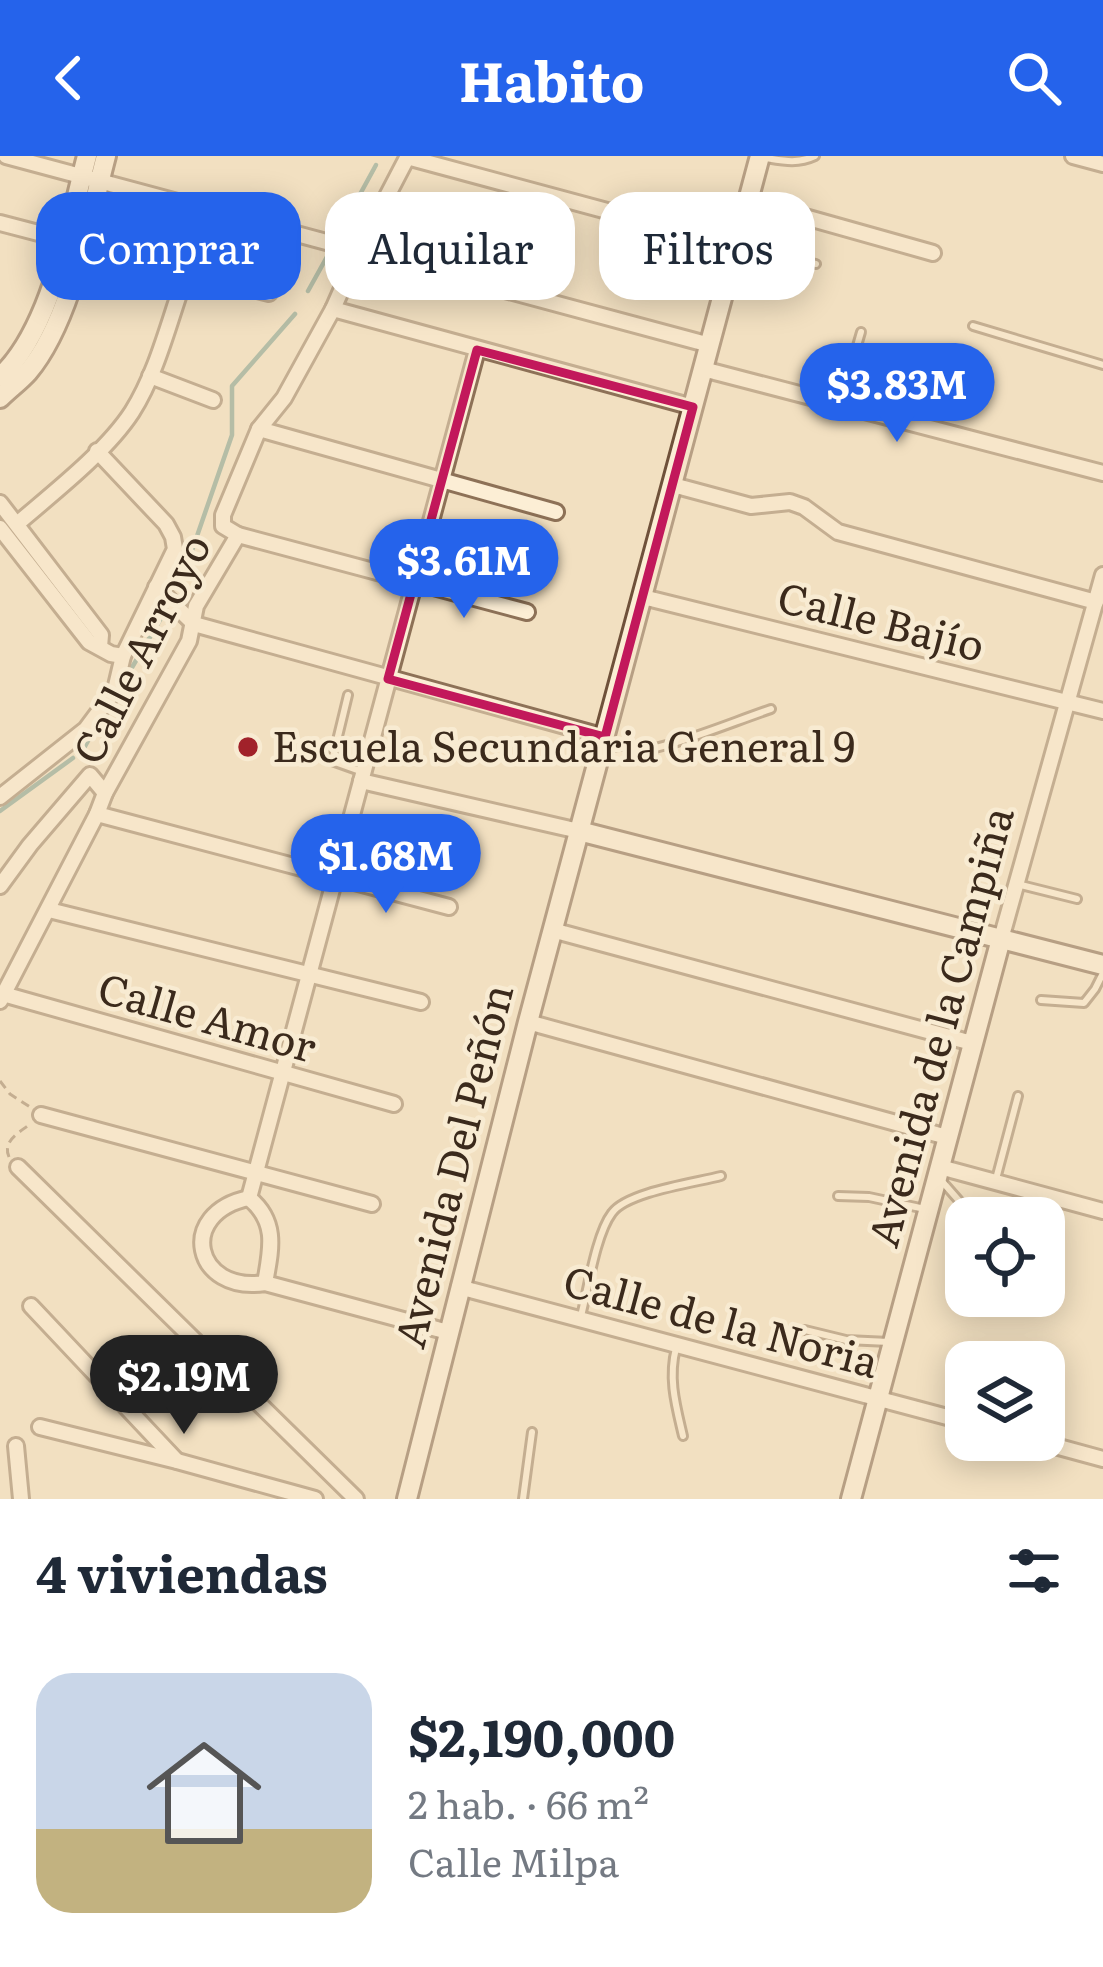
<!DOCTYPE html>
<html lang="es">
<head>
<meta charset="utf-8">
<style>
	body { margin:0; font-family:Literata,serif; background:#f2f2f3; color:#1f2937; height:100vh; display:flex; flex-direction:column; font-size:45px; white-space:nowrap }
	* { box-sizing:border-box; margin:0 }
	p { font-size:39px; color:#747a83 }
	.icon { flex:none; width:66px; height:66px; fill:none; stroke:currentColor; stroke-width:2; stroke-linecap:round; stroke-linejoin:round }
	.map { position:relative; height:1343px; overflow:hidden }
	.drawer { display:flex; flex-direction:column; background:#fff; flex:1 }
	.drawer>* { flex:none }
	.guide { position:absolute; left:36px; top:36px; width:1032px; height:108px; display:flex; gap:24px }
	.buttons { position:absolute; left:945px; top:1041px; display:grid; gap:24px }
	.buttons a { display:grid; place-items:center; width:120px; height:120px; border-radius:24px; background:#fff; box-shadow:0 6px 30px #0003; font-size:60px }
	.price { position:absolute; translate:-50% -102px; padding:0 27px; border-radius:42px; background:#2563eb; color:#fff; font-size:39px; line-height:78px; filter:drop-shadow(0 3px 6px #0008) }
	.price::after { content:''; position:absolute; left:50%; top:72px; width:36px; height:27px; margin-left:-18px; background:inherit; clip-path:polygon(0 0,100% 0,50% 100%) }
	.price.active { background:#222; color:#fff }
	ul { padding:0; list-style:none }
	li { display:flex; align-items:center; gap:36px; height:300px; padding:0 36px }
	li+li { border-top:3px solid #e0e1e3 }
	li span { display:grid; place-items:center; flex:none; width:336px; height:240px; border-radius:36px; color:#555 }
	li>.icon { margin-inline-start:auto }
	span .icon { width:144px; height:144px; fill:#fffc; stroke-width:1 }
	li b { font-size:51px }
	h2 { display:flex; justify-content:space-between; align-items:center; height:144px; padding:0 36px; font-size:51px }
	.pill { padding:0 42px; border-radius:36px; background:#fff; box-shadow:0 6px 30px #0003; font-size:42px; line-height:108px }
	.pill.active { background:#2563eb; color:#fff }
	header { display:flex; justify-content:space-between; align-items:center; height:156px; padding:0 36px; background:#2563eb; color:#fff; font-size:54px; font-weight:700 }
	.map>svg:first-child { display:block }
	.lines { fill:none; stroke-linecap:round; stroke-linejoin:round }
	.stream { stroke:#6a9386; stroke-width:4.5 }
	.lane-casing { stroke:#8d7157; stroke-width:12 }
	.street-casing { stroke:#8d7157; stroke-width:20 }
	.secondary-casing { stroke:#6f513a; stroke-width:24 }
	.path { stroke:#8d7157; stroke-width:3; stroke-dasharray:9 6; stroke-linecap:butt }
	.lane { stroke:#fceed5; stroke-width:6 }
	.street { stroke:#fceed5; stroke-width:14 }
	.secondary { stroke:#fceed5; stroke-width:18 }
	.marked { fill:none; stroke:#c2185b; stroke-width:9; stroke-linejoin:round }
	.poi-dot { fill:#a1222a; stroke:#f8ebd2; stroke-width:4.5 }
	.labels { text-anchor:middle; stroke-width:9; stroke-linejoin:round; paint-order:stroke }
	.street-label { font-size:42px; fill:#3b2a1c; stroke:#f8ebd2 }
	.poi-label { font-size:42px; fill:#3b2a1c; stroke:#f8ebd2; text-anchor:start }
</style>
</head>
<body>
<header><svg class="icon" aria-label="back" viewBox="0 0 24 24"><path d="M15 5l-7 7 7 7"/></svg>Habito<svg class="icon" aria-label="search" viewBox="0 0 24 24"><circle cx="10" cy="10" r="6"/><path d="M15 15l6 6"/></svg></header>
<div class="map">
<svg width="1103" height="1343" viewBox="0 0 1103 1343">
	<rect width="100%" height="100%" fill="#f2e0c1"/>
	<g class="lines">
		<g class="stream">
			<polyline points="341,73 376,9"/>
			<polyline points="308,135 328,99"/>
			<polyline points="179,432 232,279 232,230 295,158"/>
			<polyline points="124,525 167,452"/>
			<polyline points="83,594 99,565"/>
			<polyline points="0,655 73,602"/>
		</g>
		<defs>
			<g id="lane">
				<path d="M766,2C784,5 798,8 815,0"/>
				<polyline points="738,90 816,108"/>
				<polyline points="973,170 1103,209"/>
				<polyline points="841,245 861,176"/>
				<polyline points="348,539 332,605 360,615"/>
				<path d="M602,601C661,597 716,572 771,553"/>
				<polyline points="1017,728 1077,743"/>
				<polyline points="1041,844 1084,847 1095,833 1103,817"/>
				<polyline points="940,1023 961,1047 980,1062"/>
				<polyline points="996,1023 1018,940"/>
				<polyline points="838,1040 869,1041 925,1053"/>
				<path d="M581,1160C588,1133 596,1078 612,1057C627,1036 694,1027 721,1020"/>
				<polyline points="805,1174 846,1184 889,1186"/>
				<path d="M676,1192C668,1223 676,1250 683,1280"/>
				<polyline points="523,1343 532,1276"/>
			</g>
			<g id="street">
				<polyline points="6,0 710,189"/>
				<polyline points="1073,0 1103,8"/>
				<polyline points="407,1 737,90"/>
				<polyline points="748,45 933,97"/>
				<polyline points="0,67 269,137"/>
				<polyline points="333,153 693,251"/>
				<polyline points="703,213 1103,317"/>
				<polyline points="150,220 213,244"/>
				<polyline points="259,273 556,356"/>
				<polyline points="673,329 751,350 790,346 804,351 838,376 1096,446"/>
				<polyline points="0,347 101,479 100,491"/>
				<path d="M17,368C53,337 106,296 132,256C158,215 170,161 187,115"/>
				<polyline points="0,372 89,486 111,498 123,500"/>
				<polyline points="238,379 527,456"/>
				<polyline points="156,431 194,468 605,581"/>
				<polyline points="643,441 1103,555"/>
				<polyline points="361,625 579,675"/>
				<polyline points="0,641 86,573 115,534 123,500 175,393 173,381 166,368 97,295"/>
				<polyline points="97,658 449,751"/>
				<polyline points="0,730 30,689 90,619 105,637"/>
				<polyline points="49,754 421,846"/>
				<polyline points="552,774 972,887"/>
				<polyline points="1001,783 1103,419"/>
				<polyline points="3,838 394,948"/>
				<polyline points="0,845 97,658 105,637 189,485 196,450 238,379 223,370 223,359 259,273 284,242 333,153 359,94 408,0"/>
				<polyline points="528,866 947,981"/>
				<polyline points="41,959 372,1048"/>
				<polyline points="18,1011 356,1343"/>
				<polyline points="940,1011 1103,1055"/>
				<polyline points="249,1042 477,194"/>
				<path d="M249,1042C176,1057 194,1138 265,1127L448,1176"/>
				<path d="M249,1042C278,1066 271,1093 265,1127"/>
				<polyline points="459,1131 966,1266"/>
				<polyline points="31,1150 177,1305"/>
				<polyline points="40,1271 177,1305 315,1343"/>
				<polyline points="1033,1284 1103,1303"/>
				<polyline points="16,1290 21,1343"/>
			</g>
			<g id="secondary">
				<path d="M0,221C52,173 69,67 87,0"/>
				<path d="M0,242C9,233 20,225 28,216C71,165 89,64 106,0"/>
				<polyline points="579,675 1103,809"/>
				<polyline points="407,1343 528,866 760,0"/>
				<polyline points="851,1343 1001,783"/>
			</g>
		</defs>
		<use href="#lane" class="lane-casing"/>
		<use href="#street" class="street-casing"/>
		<use href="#secondary" class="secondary-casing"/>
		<g class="path">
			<polyline points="0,925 10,938 30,951"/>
			<path d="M9,1001C2,985 19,977 30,968"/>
		</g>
		<use href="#lane" class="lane"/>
		<use href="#street" class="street"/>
		<use href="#secondary" class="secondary"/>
	</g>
	<path d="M0 0H1103V1343H0ZM477,194L693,251L605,581L388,523Z" fill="#f2e0c1" fill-opacity=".55" fill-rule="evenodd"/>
	<path class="marked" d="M477,194L693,251L605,581L388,523Z"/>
	<circle class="poi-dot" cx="248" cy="591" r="12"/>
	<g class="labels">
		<g class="street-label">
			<text transform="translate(881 466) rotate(14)" y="15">Calle Bajío</text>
			<text transform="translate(142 493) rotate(-63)" y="15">Calle Arroyo</text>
			<text transform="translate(207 862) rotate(16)" y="15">Calle Amor</text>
			<text transform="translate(941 871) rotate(-75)" y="15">Avenida de la Campiña</text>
			<text transform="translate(454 1010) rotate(-76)" y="15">Avenida Del Peñón</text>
			<text transform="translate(721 1166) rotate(15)" y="15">Calle de la Noria</text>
		</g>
		<g class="poi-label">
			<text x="272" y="606">Escuela Secundaria General 9</text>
		</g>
	</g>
</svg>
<div class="buttons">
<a><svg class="icon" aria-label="locate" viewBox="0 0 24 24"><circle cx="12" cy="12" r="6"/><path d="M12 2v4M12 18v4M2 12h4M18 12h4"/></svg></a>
<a><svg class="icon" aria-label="layers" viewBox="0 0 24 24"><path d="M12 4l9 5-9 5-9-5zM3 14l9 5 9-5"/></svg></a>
</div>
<b class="price" style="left:897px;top:289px">$3.83M</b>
<b class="price" style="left:464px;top:465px">$3.61M</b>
<b class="price" style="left:386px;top:760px">$1.68M</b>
<b class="price active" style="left:184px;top:1281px">$2.19M</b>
<div class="guide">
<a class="pill active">Comprar</a>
<a class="pill">Alquilar</a>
<a class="pill">Filtros</a>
</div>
</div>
<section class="drawer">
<h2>4 viviendas<svg class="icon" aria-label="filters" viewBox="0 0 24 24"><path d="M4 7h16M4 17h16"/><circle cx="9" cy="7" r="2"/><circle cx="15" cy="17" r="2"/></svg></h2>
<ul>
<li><span style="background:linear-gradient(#c9d6e8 65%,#c2b280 0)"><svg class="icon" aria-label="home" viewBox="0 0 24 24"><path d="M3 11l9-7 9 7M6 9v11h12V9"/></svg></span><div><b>$2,190,000</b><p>2 hab. · 66 m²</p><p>Calle Milpa</p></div></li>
</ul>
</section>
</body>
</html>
